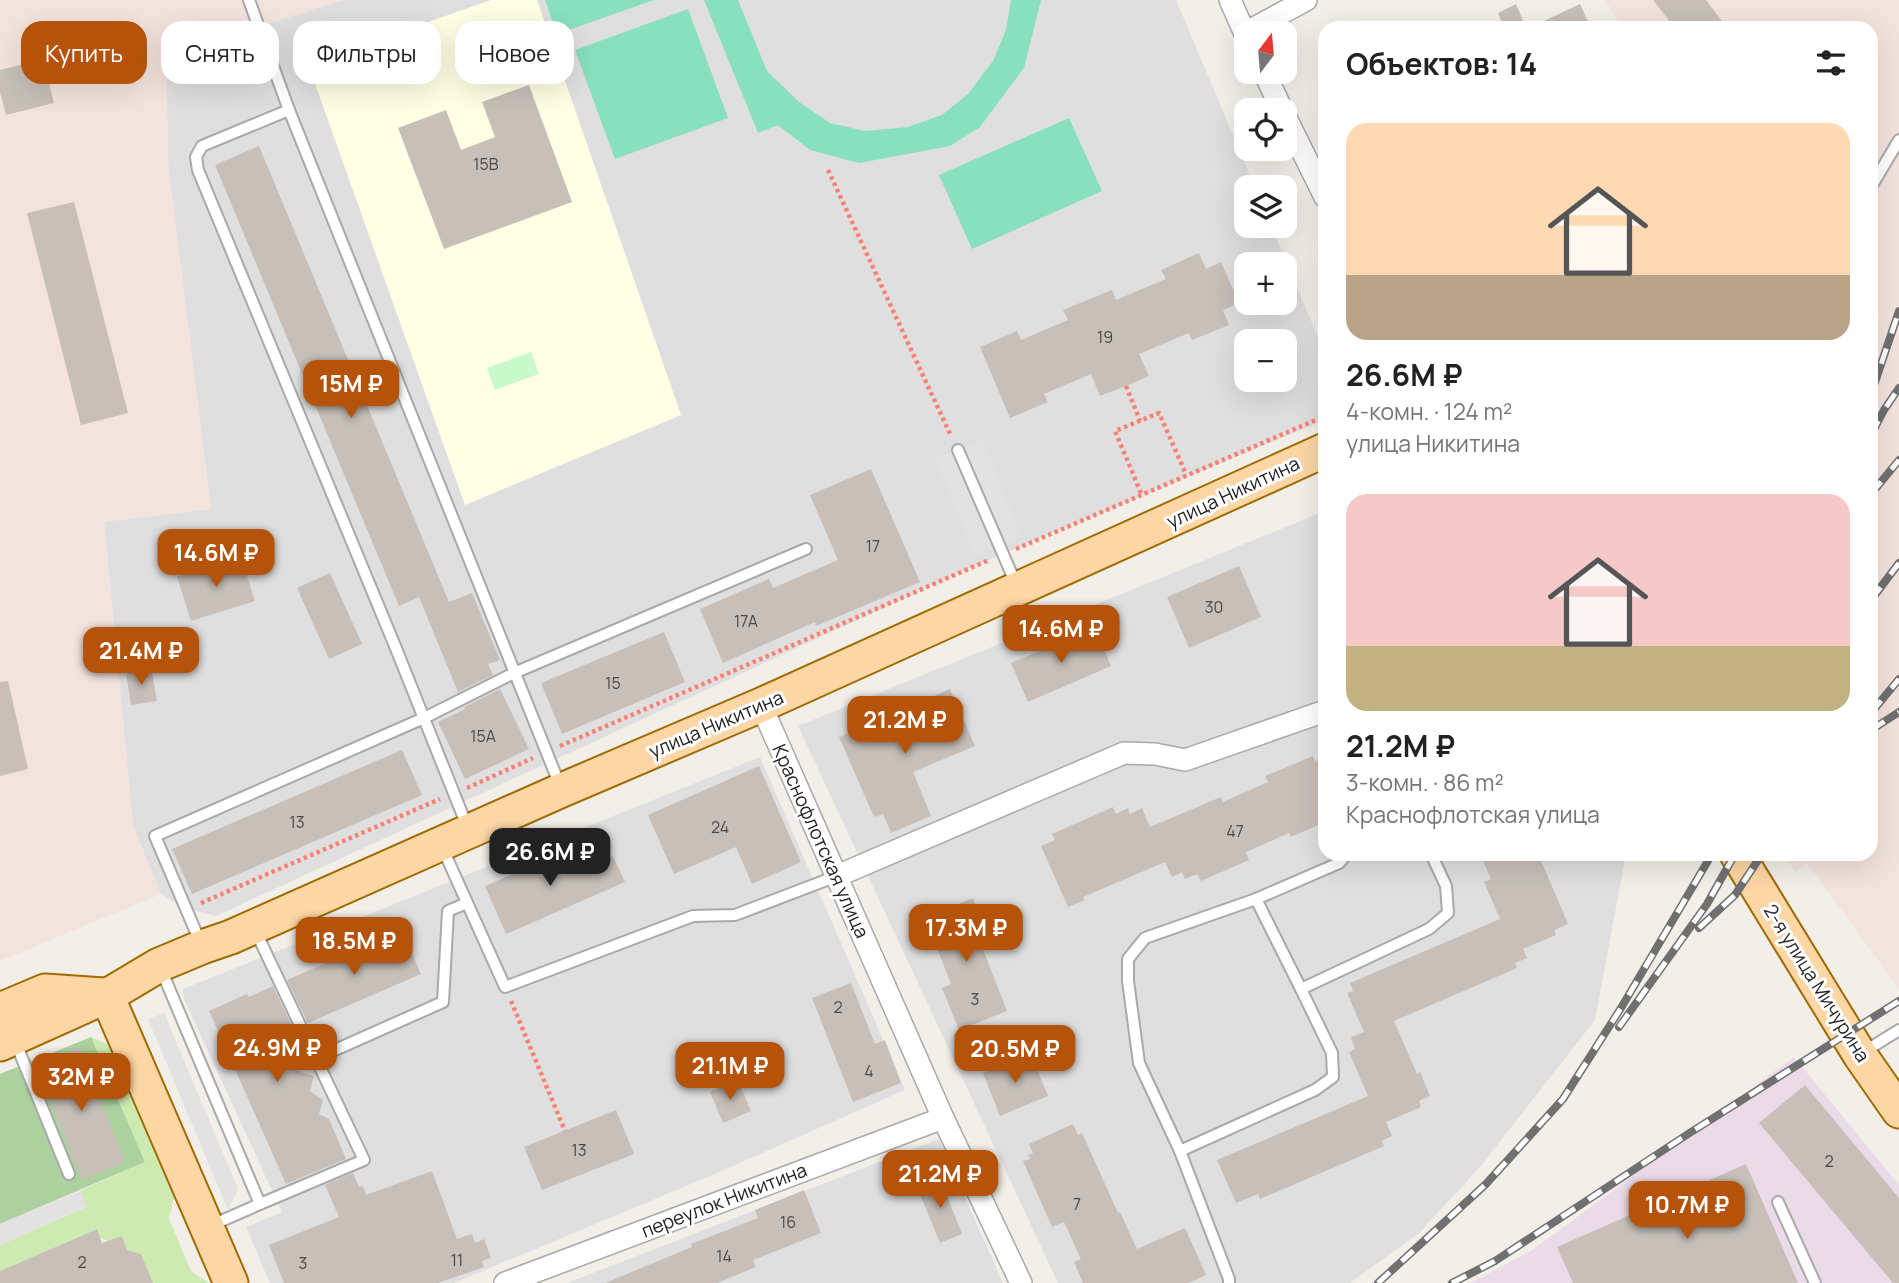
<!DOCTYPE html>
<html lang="ru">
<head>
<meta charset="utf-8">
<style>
	body { margin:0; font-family:Manrope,sans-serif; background:#f6f6f6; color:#222; height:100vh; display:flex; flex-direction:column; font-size:26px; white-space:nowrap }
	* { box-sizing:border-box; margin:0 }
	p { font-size:23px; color:#767676 }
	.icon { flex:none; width:38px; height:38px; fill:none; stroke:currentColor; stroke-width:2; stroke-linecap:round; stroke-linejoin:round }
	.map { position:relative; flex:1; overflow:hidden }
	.sheet { position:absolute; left:1318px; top:21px; width:560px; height:840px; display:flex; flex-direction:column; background:#fff; border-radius:21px; box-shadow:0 7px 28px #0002 }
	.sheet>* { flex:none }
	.banner { position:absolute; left:21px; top:21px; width:665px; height:63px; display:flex; gap:14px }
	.needle { width:46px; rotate:16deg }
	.buttons { position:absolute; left:1234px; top:21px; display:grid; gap:14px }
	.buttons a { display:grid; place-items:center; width:63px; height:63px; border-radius:14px; background:#fff; box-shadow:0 7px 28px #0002; font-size:35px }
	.price { position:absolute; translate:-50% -60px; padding:0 16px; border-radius:14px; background:#b45309; color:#fff; font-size:23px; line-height:46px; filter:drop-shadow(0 2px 4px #0008) }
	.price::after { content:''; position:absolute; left:50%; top:42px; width:21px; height:16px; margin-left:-10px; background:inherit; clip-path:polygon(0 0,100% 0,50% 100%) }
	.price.on { background:#222; color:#fff }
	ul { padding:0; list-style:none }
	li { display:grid; align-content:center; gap:14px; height:371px; padding:0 28px }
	li span { display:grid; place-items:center; height:217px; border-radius:21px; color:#555 }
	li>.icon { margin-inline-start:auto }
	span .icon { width:126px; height:126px; fill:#fffc; stroke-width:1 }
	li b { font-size:30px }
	h2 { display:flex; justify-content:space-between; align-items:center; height:84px; padding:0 28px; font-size:30px }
	.chip { padding:0 24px; border-radius:21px; background:#fff; box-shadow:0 7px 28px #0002; font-size:24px; line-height:63px }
	.chip.on { background:#b45309; color:#fff }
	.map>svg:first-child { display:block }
	.residential { fill:#e0dfdf; fill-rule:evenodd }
	.industrial { fill:#ebdbe8 }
	.education { fill:#ffffe5 }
	.military { fill:#f3e3dd }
	.grass { fill:#cdebb0 }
	.forest { fill:#add19e }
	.park { fill:#c8facc }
	.pitch { fill:#88e0be }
	.parking { fill:#e2e2e2 }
	.building { fill:#c7bfb8 }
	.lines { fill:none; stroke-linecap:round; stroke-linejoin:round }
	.lane-casing { stroke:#a9a9a9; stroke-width:14 }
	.street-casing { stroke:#a9a9a9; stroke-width:24 }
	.primary-casing { stroke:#a06b00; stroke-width:37 }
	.path { stroke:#fa8072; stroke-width:4.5; stroke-dasharray:3.5 3.5; stroke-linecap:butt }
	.lane { stroke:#fff; stroke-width:10 }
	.street { stroke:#fff; stroke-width:21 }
	.primary { stroke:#fcd6a4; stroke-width:33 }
	.rail-casing { stroke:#707070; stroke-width:8 }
	.rail { stroke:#fff; stroke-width:5; stroke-dasharray:16; stroke-linecap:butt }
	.labels { text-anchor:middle; stroke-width:6; stroke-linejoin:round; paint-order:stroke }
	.number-label { font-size:16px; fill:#4b4948 }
	.street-label { font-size:19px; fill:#222; stroke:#fff }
</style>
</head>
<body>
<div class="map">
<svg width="1899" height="1283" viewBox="0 0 1899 1283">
	<rect width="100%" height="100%" fill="#f2efe9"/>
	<g class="residential">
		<path d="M343,0H1176L1255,187H1246V226H1271L1325,354V420L979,564L216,916L187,909L161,894L133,826L104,521L211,509L168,163L166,55ZM1246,264H1284V303H1246ZM1246,341H1284V380H1246Z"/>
		<polygon points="1325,511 1325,854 1626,854 1595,1020 1480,1167 1418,1234 1350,1283 1058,1283 798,726"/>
		<polygon points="760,757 905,1090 710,1176 454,1283 270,1283 246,1227 282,1212 184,999 183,989"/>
		<polygon points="939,1139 1003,1283 567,1283"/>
	</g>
	<polygon class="industrial" points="1794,1057 1899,1185 1899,1283 1470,1283 1531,1251"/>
	<polygon class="education" points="491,0 537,0 681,415 465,505 308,64"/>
	<g class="military">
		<polygon points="0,0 343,0 166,55 168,163 211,509 104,522 133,826 161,894 0,961"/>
		<polygon points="1605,0 1899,0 1899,989 1807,863 1795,872 1785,854 1871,854 1871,345 1880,314 1871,308 1871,28 1623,28"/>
	</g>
	<polygon class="grass" points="91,1037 107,1044 174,1197 169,1219 191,1271 209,1283 153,1283 141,1254 127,1250 122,1236 109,1241 100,1238 96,1229 0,1271 0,1245 86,1207 80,1191 145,1162"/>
	<polygon class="forest" points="91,1037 145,1162 0,1224 0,1074"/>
	<polygon class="park" points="531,352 539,374 495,390 487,368"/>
	<g class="pitch">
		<polygon points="545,0 654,0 557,34"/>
		<polygon points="704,0 738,0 767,71 799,102 830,123 865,131 908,127 942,115 968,94 993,61 1006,30 1011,0 1041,0 1024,68 980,127 950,146 859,163 810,150 778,125 758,133"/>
		<polygon points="688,9 728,118 615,159 575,50"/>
		<polygon points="1069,118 1102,191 972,249 939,175"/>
	</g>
	<g class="parking">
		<polygon points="983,440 1021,537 975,556 935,458"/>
		<polygon points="164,1013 238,1189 228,1210 148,1019"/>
		<polygon points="80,1191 87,1206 0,1245 0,1224"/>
	</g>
	<g class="building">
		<polygon points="1653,0 1706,0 1727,28 1675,28"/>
		<polygon points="1516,4 1526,28 1504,28 1498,13"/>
		<polygon points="1580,4 1591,28 1529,28"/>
		<polygon points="43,59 54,103 6,115 0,92 0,70"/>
		<polygon points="529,85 572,202 444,249 398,128 446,110 461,150 495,137 482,102"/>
		<polygon points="259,146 449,602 472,593 500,660 488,664 493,675 458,692 419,597 399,606 215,165"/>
		<polygon points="74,202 128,413 81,425 27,213"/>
		<polygon points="1199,253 1206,269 1221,262 1239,303 1223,310 1229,325 1192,340 1189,333 1139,354 1149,376 1126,386 1100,396 1091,374 1044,394 1048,402 1010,418 980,347 1017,331 1021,340 1068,320 1063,310 1112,290 1116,300 1166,279 1161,270"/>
		<polygon points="871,469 920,582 816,626 815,622 723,663 700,609 769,579 773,588 838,560 810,495"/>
		<polygon points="241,557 255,601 191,621 177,577"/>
		<polygon points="1239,566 1261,617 1189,648 1167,597"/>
		<polygon points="330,573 362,644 329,659 297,588"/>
		<polygon points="1095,628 1111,666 1028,702 1011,663"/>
		<polygon points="664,632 685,682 562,734 541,683"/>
		<polygon points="151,667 157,701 131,705 126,673"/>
		<polygon points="8,681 28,769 0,776 0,682"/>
		<polygon points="500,689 529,749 465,779 438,722 465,709 464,707"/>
		<polygon points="950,689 975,746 913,772 931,816 891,833 883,814 874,817 839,737"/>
		<polygon points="402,750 422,795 192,894 172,849"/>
		<polygon points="1313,756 1315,761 1325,757 1325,822 1291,837 1289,833 1246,852 1249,860 1201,881 1197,874 1185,879 1182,872 1172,877 1165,862 1083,897 1085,900 1068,907 1041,846 1055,840 1052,834 1113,807 1116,814 1128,808 1130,814 1142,808 1150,827 1221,797 1223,802 1268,782 1265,776"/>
		<polygon points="759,766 801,862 752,884 736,847 674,874 648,815"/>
		<polygon points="575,847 585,868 613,856 625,882 506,934 485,886"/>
		<polygon points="1480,854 1533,854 1536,860 1540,858 1568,924 1554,930 1556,935 1523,949 1527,958 1515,963 1517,968 1394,1021 1417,1074 1420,1072 1430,1096 1419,1101 1421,1107 1386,1122 1392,1136 1382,1141 1384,1146 1260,1199 1258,1194 1236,1203 1217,1160 1368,1096 1349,1052 1355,1049 1351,1037 1364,1032 1347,993 1353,991 1350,983 1500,919 1484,882 1491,879"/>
		<polygon points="973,898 990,940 981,944 1007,1011 959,1030 942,988 951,984 925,917"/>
		<polygon points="402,930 421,974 308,1023 287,980"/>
		<polygon points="851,983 875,1044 885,1040 901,1083 853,1102 812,998"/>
		<polygon points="273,986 299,1041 293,1056 300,1072 314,1076 310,1091 323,1100 319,1114 329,1119 346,1159 286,1184 209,1011 247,994 249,997"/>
		<polygon points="79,1047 125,1162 82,1180 36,1064"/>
		<polygon points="1031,1054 1048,1096 1000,1116 983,1073"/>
		<polygon points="738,1080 751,1111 723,1123 710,1092"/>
		<polygon points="1805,1085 1899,1198 1899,1283 1893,1283 1759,1123"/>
		<polygon points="616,1110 634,1154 542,1190 524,1147"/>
		<polygon points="1073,1124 1078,1135 1082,1133 1118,1213 1120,1212 1137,1249 1185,1228 1206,1275 1188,1283 1083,1283 1074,1262 1081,1259 1064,1222 1052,1227 1023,1161 1030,1159 1028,1155 1033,1153 1029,1144"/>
		<polygon points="1746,1164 1798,1283 1573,1283 1557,1247"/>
		<polygon points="432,1171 457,1239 472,1234 475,1243 484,1239 491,1258 482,1261 484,1267 438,1283 284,1283 269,1245 339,1217 325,1185 353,1173 359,1187 363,1186 366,1195"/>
		<polygon points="940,1178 962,1234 940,1243 917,1187"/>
		<polygon points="804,1190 821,1233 753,1260 756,1267 717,1283 605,1283 692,1247 691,1244 758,1218 755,1210"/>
		<polygon points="97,1229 102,1243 122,1236 127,1250 141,1254 153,1283 0,1283 0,1271"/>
	</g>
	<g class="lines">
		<defs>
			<g id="lane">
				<polyline points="249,0 289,110 561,788"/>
				<polyline points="289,110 202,146 196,157 198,170 395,646 467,826"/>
				<polyline points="1871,187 1899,140"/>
				<polyline points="958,450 1016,584"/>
				<polyline points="442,847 505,987 693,916 735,915 837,876"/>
				<polyline points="1256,899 1301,989"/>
				<polyline points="255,930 364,1160 260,1204"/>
				<polyline points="201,944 155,836 424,718 514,673 806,549"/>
				<polyline points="160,967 260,1204 212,1225"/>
				<polyline points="15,1041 69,1174"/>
				<polyline points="1862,1053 1899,1030"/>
				<polyline points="317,1058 443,1002 448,911 467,903"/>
				<polyline points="1180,1151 1315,1090 1333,1077 1332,1053 1301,989 1429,929 1448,913 1446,886 1431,854"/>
				<polyline points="1778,1202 1815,1283"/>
				<polyline points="1229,1283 1229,1279 1180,1151 1139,1063 1128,981 1128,959 1145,938 1256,899 1339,863 1347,854"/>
			</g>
			<g id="street">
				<polyline points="1230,0 1246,36"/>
				<polyline points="1245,33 1306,0"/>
				<polyline points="1264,72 1282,110"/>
				<polyline points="1284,114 1325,197"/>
				<polyline points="761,705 943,1118 1021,1283"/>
				<polyline points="837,876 1124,753 1155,754 1185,760 1325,711"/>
				<polyline points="505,1283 943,1118"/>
			</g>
			<g id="primary">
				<polyline points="1737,854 1860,1055 1899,1111"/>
				<polyline points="107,996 231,1283"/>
				<polyline points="0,1010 45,991 104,995"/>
				<polyline points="0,1044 107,996 159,965 202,947 231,937 562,790 761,705 1325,450"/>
			</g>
		</defs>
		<use href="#lane" class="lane-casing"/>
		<use href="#street" class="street-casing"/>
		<use href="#primary" class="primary-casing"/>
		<g class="path">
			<polyline points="828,170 951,436"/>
			<polyline points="1126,386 1140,421"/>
			<polyline points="1141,493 1115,431 1159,413 1186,474"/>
			<polyline points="1016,549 1325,416"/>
			<polyline points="560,746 989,560"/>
			<polyline points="467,788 533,758"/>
			<polyline points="201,903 440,799"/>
			<polyline points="511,1001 565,1131"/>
		</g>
		<use href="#lane" class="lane"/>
		<use href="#street" class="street"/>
		<use href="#primary" class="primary"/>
		<defs>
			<g id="rail">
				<polyline points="1871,394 1899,311"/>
				<polyline points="1871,435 1884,410 1899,388"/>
				<polyline points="1871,494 1899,460"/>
				<polyline points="1871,600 1899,563"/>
				<polyline points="1871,713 1899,679"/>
				<polyline points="1871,730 1899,712"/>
				<polyline points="1699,928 1735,895 1762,854"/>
				<polyline points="1619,1027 1707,904 1735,854"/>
				<polyline points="1378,1283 1486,1184 1563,1099 1621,1008 1712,854"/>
				<polyline points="1452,1283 1495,1261 1688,1134 1899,1001"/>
			</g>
		</defs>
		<use href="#rail" class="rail-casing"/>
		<use href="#rail" class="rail"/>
	</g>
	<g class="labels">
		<g class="number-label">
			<text x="486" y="170">15В</text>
			<text x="1105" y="343">19</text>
			<text x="873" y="552">17</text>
			<text x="1214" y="613">30</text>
			<text x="746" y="627">17А</text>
			<text x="613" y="689">15</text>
			<text x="483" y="742">15А</text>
			<text x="297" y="828">13</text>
			<text x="720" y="833">24</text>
			<text x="1235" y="837">47</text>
			<text x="975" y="1005">3</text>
			<text x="838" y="1013">2</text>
			<text x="869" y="1077">4</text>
			<text x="579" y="1156">13</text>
			<text x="1829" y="1167">2</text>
			<text x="1077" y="1210">7</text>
			<text x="788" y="1228">16</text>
			<text x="724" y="1262">14</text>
			<text x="457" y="1266">11</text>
			<text x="82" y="1268">2</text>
			<text x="303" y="1269">3</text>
		</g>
		<g class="street-label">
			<text transform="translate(1233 492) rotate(-25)" y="7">улица Никитина</text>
			<text transform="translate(716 724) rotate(-23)" y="7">улица Никитина</text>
			<text transform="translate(821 841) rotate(66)" y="7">Краснофлотская улица</text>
			<text transform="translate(1817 983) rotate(58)" y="7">2-я улица Мичурина</text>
			<text transform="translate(724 1200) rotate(-21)" y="7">переулок Никитина</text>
		</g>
	</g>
</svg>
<div class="buttons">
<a><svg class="needle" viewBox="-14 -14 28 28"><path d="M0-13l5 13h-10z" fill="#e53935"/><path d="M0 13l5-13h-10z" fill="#767676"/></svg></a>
<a><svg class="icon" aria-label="locate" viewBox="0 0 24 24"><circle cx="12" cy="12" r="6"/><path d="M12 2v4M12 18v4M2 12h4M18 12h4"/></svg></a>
<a><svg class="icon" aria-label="layers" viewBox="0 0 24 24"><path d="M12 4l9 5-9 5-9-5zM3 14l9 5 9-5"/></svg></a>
<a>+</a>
<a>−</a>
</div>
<b class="price" style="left:351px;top:420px">15M ₽</b>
<b class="price" style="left:216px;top:589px">14.6M ₽</b>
<b class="price" style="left:1061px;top:665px">14.6M ₽</b>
<b class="price" style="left:141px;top:687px">21.4M ₽</b>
<b class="price" style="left:905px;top:756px">21.2M ₽</b>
<b class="price on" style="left:550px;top:888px">26.6M ₽</b>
<b class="price" style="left:966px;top:964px">17.3M ₽</b>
<b class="price" style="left:354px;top:977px">18.5M ₽</b>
<b class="price" style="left:277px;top:1084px">24.9M ₽</b>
<b class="price" style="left:1015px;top:1085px">20.5M ₽</b>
<b class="price" style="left:730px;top:1102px">21.1M ₽</b>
<b class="price" style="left:81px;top:1113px">32M ₽</b>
<b class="price" style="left:940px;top:1210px">21.2M ₽</b>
<b class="price" style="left:1687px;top:1241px">10.7M ₽</b>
<div class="banner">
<a class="chip on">Купить</a>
<a class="chip">Снять</a>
<a class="chip">Фильтры</a>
<a class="chip">Новое</a>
</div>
<section class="sheet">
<h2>Объектов: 14<svg class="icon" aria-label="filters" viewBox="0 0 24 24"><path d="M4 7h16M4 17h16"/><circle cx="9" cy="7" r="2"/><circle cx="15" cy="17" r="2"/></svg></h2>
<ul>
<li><span style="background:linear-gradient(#ffd9b3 70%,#b9a48a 0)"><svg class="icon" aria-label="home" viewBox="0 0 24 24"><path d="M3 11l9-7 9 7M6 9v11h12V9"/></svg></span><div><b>26.6M ₽</b><p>4-комн. · 124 m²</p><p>улица Никитина</p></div></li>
<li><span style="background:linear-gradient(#f6c9c9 70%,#c2b280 0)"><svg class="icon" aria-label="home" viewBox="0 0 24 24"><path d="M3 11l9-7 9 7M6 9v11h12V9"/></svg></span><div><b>21.2M ₽</b><p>3-комн. · 86 m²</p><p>Краснофлотская улица</p></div></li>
</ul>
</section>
</div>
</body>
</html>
